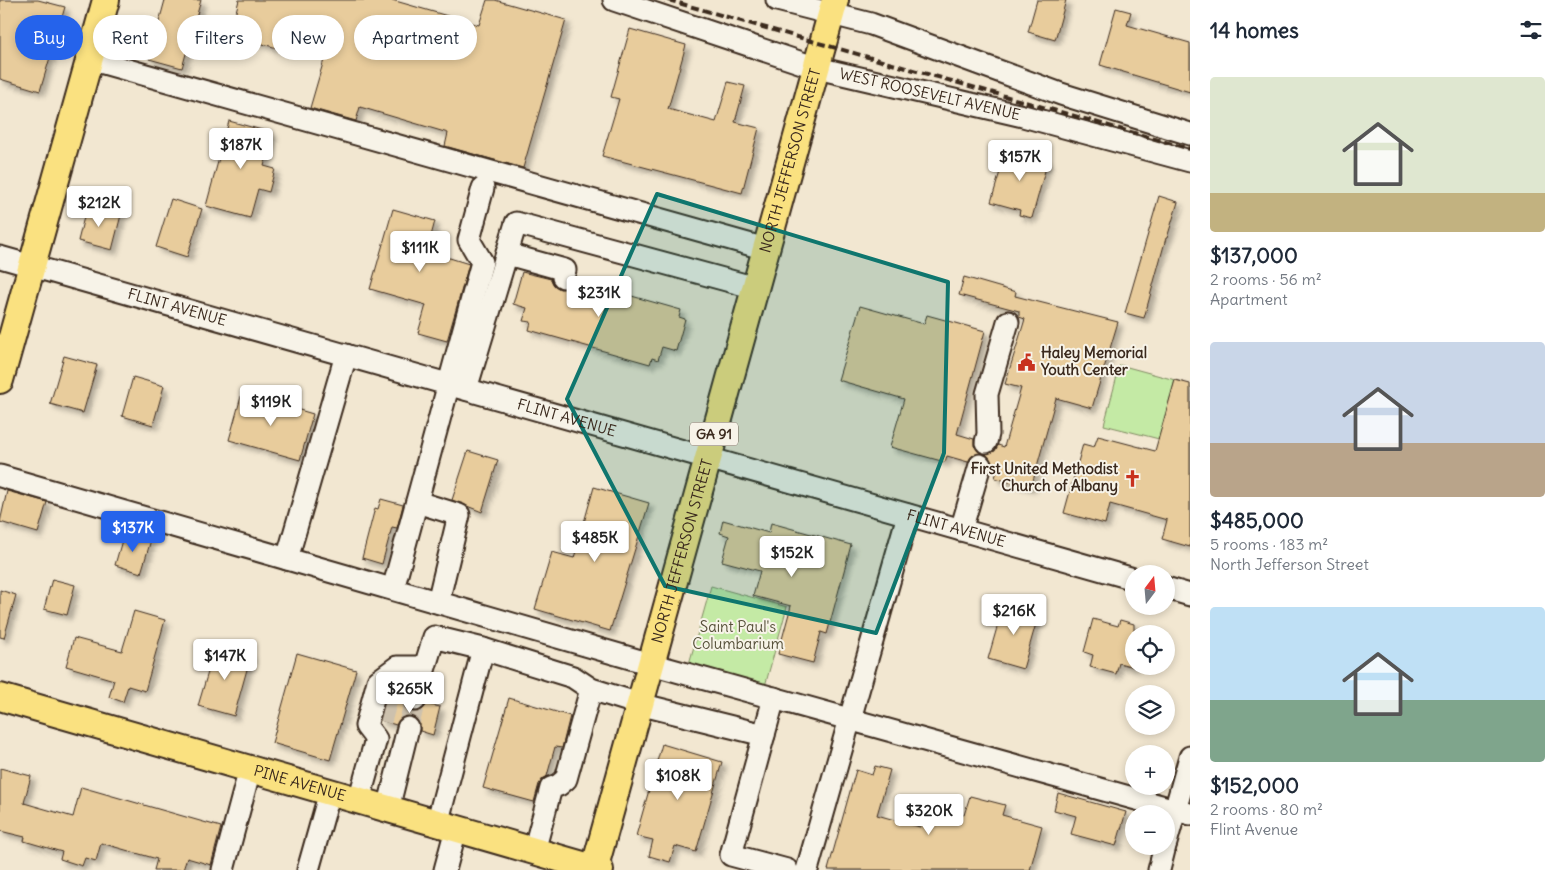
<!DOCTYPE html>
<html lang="en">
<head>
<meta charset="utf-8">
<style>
	body { margin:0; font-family:Delius,sans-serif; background:#f6f6f7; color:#1f2937; height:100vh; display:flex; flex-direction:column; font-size:19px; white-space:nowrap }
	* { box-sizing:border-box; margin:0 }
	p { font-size:16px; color:#747a83 }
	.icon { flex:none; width:28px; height:28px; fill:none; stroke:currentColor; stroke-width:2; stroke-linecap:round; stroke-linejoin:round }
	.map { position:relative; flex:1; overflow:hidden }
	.panel { display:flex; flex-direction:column; background:#fff; width:375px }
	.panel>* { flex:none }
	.hud { position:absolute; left:15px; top:15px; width:475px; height:45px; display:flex; gap:10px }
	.needle { width:32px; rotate:16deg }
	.fabs { position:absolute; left:1125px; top:565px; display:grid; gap:10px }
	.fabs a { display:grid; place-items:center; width:50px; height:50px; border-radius:50%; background:#fff; box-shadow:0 2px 8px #0003; font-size:25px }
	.price { position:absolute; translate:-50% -42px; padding:0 11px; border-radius:5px; background:#fff; color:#222; font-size:16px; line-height:32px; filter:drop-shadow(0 1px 2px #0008) }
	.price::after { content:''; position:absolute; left:50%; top:30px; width:15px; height:11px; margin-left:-8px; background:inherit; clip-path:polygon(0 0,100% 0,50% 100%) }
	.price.on { background:#2563eb; color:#fff }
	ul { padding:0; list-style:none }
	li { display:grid; align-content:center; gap:10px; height:265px; padding:0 20px }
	li span { display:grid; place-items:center; height:155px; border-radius:5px; color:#555 }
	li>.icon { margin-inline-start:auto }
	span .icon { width:90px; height:90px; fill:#fffc; stroke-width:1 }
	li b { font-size:21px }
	h2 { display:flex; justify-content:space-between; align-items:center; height:60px; padding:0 20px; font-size:21px }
	.pill { padding:0 18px; border-radius:22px; background:#fff; box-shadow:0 2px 8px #0003; font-size:18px; line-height:45px }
	.pill.on { background:#2563eb; color:#fff }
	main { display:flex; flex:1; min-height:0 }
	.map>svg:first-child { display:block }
	.green { fill:#c4eaa5; stroke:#808a62 }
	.building { fill:#e8cc9c; stroke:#3b2a1e; filter:url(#shadow) }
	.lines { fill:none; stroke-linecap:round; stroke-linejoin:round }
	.minor-tunnel { stroke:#cdc1ad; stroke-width:21; stroke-dasharray:21 11; stroke-linecap:butt }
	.minor-casing { stroke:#3b2a1e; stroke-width:25 }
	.major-casing { stroke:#3b2a1e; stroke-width:30 }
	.minor { stroke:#f7f3e8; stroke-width:21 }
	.major { stroke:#fae180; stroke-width:26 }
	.rail { stroke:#3b2a1e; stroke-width:4; stroke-dasharray:8 4; stroke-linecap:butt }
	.marked { fill:#0f766e; fill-opacity:0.2; stroke:#0f766e; stroke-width:4; stroke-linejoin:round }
	.labels { text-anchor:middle; stroke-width:4; stroke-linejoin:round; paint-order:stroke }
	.shield { fill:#f7f3e8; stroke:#73665b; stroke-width:1 }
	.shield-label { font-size:14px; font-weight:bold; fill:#3b2a1e }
	.street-label { font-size:15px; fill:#3b2a1e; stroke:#f7f3e8 }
	.poi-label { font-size:15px; font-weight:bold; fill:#3b2a1e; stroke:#f7f3e8; text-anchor:start }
	.park-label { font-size:15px; fill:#565039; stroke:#f7f3e8 }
</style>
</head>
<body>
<main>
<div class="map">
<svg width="1190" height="870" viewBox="0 0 1190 870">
	<defs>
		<filter id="shadow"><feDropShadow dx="4.5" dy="4.5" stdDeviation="2.5" flood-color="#0004"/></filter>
	</defs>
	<rect width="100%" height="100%" fill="#f2e7d1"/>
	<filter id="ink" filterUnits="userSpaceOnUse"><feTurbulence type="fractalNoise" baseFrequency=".02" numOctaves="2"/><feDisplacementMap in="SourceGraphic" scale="10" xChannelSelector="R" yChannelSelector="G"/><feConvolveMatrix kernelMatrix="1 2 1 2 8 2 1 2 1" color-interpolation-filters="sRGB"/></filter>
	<g filter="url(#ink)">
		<g class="green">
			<polygon points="1120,365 1175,380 1159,439 1104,425"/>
			<polygon points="711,586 787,607 765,686 689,664"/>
		</g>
		<g class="building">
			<polygon points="0,0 38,0 65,7 40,91 0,79"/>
			<polygon points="165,0 201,0 182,68 149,59"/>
			<polygon points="239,0 392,0 479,25 487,0 495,0 566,20 523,168 445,146 448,133 360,107 356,121 310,108 330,39 294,29 288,51 230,35"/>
			<polygon points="1037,0 1066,0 1055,40 1028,32"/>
			<polygon points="1116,8 1131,12 1127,25 1190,43 1190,92 1100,65"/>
			<polygon points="630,29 686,45 668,109 716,122 728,82 745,86 735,122 759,128 742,193 602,156 619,99 611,97"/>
			<polygon points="229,121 273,133 264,166 275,169 269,192 258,189 250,218 206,206"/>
			<polygon points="1007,148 1048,160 1032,218 1019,215 1020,210 991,202"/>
			<polygon points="1159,196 1178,202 1167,238 1166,238 1144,318 1125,313"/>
			<polygon points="171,199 202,209 187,257 156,247"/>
			<polygon points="87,205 121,215 112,250 78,241"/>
			<polygon points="393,209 435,221 427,251 469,264 447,341 418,333 426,305 370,289"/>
			<polygon points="522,272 551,279 554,285 560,289 571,286 575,280 681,310 679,317 685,319 676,351 662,347 658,360 652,358 650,364 529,330 531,322 523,321 527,308 513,304"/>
			<polygon points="964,277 1016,292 1015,296 1118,322 1092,408 1056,398 1031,488 995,478 997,470 992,468 992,462 986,454 995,451 998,445 1004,447 1021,388 1005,384 1025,319 1019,317 1019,311 959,295"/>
			<polygon points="860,306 924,324 927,315 985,331 957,434 974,439 974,446 981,453 972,456 968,462 947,456 945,462 890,447 904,399 838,380"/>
			<polygon points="64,356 97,365 83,413 50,404"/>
			<polygon points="133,377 164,386 153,425 122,416"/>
			<polygon points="1175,380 1190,384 1190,547 1162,539 1167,520 1110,504 1105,524 1064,513 1083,444 1094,447 1098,436 1155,451"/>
			<polygon points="242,393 313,414 300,460 229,440"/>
			<polygon points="468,451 498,460 482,512 452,500"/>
			<polygon points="594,487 649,503 610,631 535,609 552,552 574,558"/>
			<polygon points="7,491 47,502 38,533 0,522"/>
			<polygon points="381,499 403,505 397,528 392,527 382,564 362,558 375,508 378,509"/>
			<polygon points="723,520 769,533 771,523 851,545 827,634 821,632 813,663 778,654 791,606 753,596 760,571 722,561 729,536 720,533"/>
			<polygon points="124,533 151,540 141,573 115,565"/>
			<polygon points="52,579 75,585 67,615 44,609"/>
			<polygon points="0,590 16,595 4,638 0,637"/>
			<polygon points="1004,603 1039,613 1023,669 988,659"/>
			<polygon points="134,611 165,620 145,691 128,686 123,702 109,697 114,680 66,666 74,638 122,651"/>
			<polygon points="1093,619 1118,626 1120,620 1134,624 1134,667 1119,663 1116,674 1090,667 1093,655 1084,652"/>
			<polygon points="216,645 251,655 234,716 198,706"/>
			<polygon points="297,653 356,670 330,760 272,743"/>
			<polygon points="388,693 403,697 406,708 412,712 423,709 427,704 440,707 433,735 420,731 420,724 411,716 404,716 396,725 380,720"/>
			<polygon points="509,698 570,716 562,748 555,747 547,776 539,784 534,802 483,788"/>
			<polygon points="662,744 722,762 696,852 675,846 670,862 649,856 653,840 636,836"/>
			<polygon points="875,766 890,770 877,815 920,827 923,815 945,821 948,811 964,815 970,796 1005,805 1002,815 1042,826 1030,870 828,870 856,770 872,775"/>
			<polygon points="0,768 31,776 24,803 73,817 81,787 221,827 211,865 187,858 183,870 154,870 157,859 101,843 96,861 85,858 82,866 60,859 62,852 24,841 25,837 0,831"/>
			<polygon points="1058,793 1126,812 1116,846 1071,834 1076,816 1054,810"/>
		</g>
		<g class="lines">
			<g class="minor-tunnel">
				<polyline points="381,721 389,693"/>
				<polyline points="408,728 415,700"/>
			</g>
			<defs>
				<g id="minor">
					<path id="s1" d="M614,0L817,68L1023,116L1190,161"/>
					<polyline points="777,0 871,24 1061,94 1190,134"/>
					<polyline points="89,59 766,249"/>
					<polyline points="507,254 565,270 563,277"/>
					<path id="s2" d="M0,257L1134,579"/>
					<polyline points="466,389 516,223 756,288"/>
					<polyline points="986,442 988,434 987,394 1008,322"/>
					<polyline points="0,476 651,664 1190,814"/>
					<polyline points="417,502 459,515 438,602"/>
					<polyline points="961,530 980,465"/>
					<polyline points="287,559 346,355"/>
					<polyline points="1166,588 1190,595"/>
					<polyline points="393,589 482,262 469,240 483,188"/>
					<polyline points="774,698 731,855 787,870"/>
					<polyline points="415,700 434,637 483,649 573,677 591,689 639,704 764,735"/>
					<polyline points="359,800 376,739 366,726 378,681 397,667 424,667"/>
					<polyline points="388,809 408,728"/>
					<polyline points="437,824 483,649"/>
					<polyline points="1166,843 1190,757"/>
					<polyline points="534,851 551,788 559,785 566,779 591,689"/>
					<polyline points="223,870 250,769"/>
					<polyline points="308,870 330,792"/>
					<polyline points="445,870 456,829"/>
					<polyline points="807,870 908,515"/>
					<polyline points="1159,870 1165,846"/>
				</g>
				<g id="major">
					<polyline points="0,380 106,0"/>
					<path id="s3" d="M0,697L600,870"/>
					<path id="s4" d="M594,870L835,0"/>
				</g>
			</defs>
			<use href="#minor" class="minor-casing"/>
			<use href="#major" class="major-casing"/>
			<use href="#minor" class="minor"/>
			<use href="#major" class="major"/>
			<polyline class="rail" points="668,0 1190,149"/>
		</g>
	</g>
	<path class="marked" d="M657,194L948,282L944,453L876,633L665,586L567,399Z"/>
	<defs>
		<symbol id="civic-bare" viewBox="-9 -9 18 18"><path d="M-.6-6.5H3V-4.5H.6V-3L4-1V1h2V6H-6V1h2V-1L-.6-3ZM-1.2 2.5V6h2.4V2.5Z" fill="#c8321e" stroke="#f7f3e8" stroke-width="2.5" paint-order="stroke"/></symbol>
		<symbol id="church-bare" viewBox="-9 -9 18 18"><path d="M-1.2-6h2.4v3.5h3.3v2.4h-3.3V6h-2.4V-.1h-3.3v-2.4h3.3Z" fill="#c8321e" stroke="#f7f3e8" stroke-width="2.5" paint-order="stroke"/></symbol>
	</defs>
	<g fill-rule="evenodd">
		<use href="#civic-bare" x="1014" y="350" width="25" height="25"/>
		<use href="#church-bare" x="1120" y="466" width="25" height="25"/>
	</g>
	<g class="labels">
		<rect class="shield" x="690" y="422.5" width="48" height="23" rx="4"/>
		<g class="shield-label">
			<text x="714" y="439">GA 91</text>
		</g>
		<g class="street-label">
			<text dy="5" stroke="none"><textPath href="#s1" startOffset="330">WEST ROOSEVELT AVENUE</textPath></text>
			<text dy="5" stroke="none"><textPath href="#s4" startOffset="736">NORTH JEFFERSON STREET</textPath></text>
			<text dy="5" stroke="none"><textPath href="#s2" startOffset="184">FLINT AVENUE</textPath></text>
			<text dy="5" stroke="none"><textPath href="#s2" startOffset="589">FLINT AVENUE</textPath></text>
			<text dy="5" stroke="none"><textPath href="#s2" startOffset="994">FLINT AVENUE</textPath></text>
			<text dy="5" stroke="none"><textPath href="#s4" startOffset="331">NORTH JEFFERSON STREET</textPath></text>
			<text dy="5" stroke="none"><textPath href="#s3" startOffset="312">PINE AVENUE</textPath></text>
		</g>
		<g class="poi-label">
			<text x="1041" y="358">Haley Memorial<tspan x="1041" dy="17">Youth Center</tspan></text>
			<text x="1118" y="474" text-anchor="end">First United Methodist<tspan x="1118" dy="17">Church of Albany</tspan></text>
		</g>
		<g class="park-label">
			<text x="738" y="632">Saint Paul's<tspan x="738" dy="17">Columbarium</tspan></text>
		</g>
	</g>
</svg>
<div class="fabs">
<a><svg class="needle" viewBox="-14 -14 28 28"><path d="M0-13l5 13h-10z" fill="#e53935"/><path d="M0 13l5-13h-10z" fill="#747a83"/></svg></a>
<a><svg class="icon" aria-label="locate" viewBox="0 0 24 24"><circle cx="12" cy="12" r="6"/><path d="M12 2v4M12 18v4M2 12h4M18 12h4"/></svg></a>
<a><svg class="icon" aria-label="layers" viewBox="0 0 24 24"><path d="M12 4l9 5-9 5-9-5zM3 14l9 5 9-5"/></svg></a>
<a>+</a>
<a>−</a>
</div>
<b class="price" style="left:241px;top:170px">$187K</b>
<b class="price" style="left:1020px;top:182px">$157K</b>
<b class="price" style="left:99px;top:228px">$212K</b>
<b class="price" style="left:420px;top:273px">$111K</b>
<b class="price" style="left:599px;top:318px">$231K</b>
<b class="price" style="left:271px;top:427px">$119K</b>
<b class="price on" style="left:133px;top:553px">$137K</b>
<b class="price" style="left:595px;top:563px">$485K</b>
<b class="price" style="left:792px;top:578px">$152K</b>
<b class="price" style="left:1014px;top:636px">$216K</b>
<b class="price" style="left:225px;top:681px">$147K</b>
<b class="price" style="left:410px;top:714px">$265K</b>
<b class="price" style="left:678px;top:801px">$108K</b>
<b class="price" style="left:929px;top:836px">$320K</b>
<div class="hud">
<a class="pill on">Buy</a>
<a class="pill">Rent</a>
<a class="pill">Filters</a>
<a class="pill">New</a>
<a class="pill">Apartment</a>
</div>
</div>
<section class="panel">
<h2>14 homes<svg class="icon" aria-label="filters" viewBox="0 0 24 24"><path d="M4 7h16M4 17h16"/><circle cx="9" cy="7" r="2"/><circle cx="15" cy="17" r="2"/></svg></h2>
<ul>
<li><span style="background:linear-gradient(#dfe7d0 75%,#c2b280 0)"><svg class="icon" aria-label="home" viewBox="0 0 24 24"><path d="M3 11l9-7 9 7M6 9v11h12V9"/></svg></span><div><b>$137,000</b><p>2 rooms · 56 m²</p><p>Apartment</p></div></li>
<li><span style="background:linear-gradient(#c9d6e8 65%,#b9a48a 0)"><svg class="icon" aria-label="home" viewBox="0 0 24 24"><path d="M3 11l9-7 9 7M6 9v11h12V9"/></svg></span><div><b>$485,000</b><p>5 rooms · 183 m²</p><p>North Jefferson Street</p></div></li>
<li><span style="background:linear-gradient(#bfe0f5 60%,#7fa58c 0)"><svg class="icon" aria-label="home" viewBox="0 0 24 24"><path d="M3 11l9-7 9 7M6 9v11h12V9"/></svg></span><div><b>$152,000</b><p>2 rooms · 80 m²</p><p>Flint Avenue</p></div></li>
</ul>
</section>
</main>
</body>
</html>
